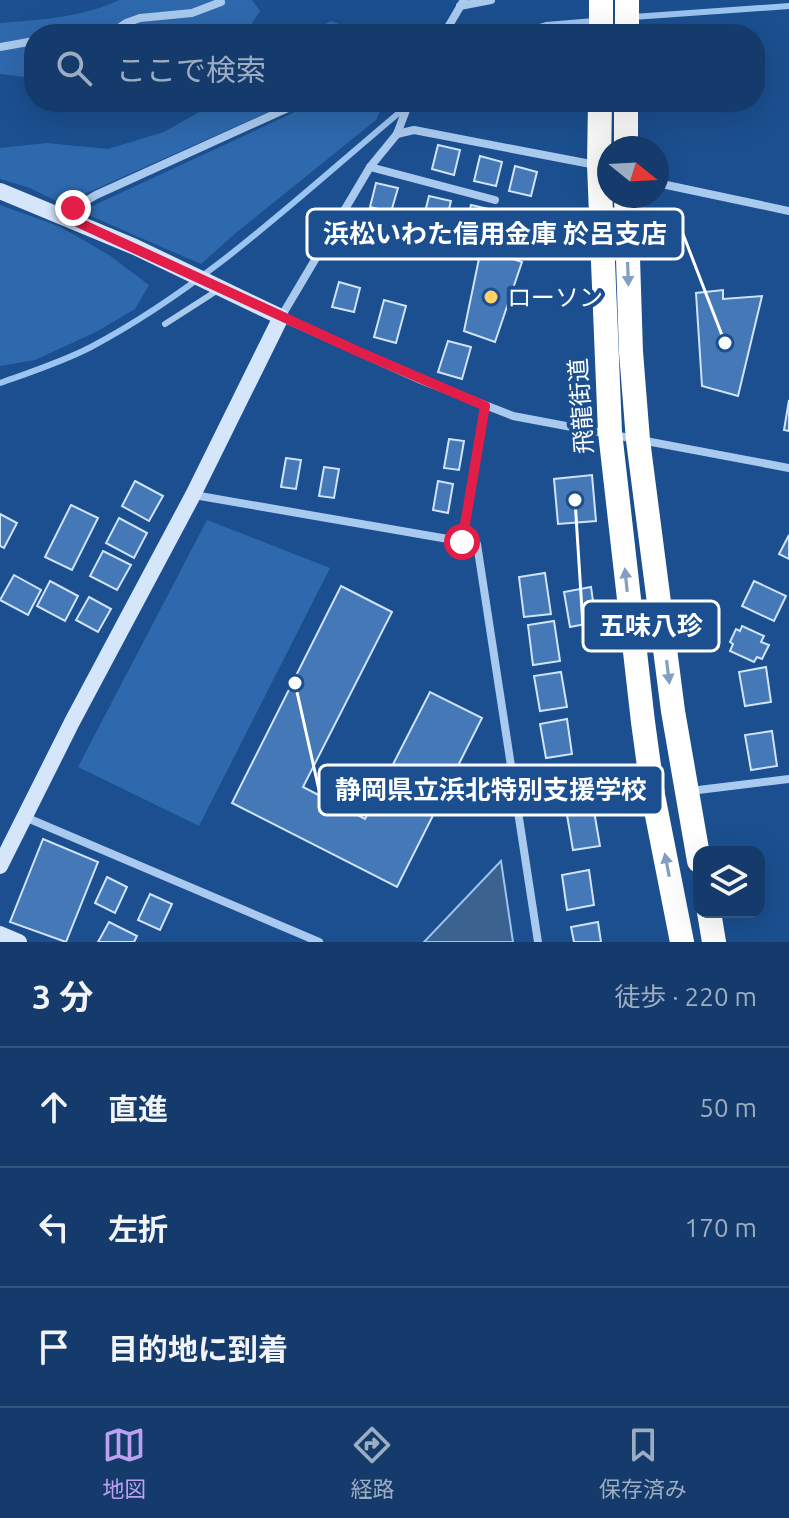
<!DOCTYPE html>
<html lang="ja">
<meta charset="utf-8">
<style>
:root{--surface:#143b6b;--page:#1d4271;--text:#f1f3f6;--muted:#9dadc1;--line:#33557e;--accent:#bca0f2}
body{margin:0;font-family:Ubuntu,"Noto Sans JP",sans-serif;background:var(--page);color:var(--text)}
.controls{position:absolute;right:24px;bottom:24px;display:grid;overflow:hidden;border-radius:16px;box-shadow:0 8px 32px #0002}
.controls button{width:72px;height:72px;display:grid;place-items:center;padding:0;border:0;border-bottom:2px solid var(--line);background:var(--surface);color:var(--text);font:40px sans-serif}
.compass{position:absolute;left:597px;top:136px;width:72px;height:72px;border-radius:50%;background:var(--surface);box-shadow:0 8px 32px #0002;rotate:108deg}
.stop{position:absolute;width:24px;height:24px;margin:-18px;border:6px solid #e11d48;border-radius:50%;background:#fff}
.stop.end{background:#e11d48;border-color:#fff;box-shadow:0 2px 8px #0008}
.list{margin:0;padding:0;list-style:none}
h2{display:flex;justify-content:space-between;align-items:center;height:104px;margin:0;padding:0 32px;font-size:34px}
h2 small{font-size:26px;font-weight:400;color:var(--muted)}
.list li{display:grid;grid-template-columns:52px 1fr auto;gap:24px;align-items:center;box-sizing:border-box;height:120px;padding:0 32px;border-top:2px solid var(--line)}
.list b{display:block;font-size:30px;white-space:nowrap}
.list em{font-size:26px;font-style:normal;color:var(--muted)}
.icon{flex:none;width:44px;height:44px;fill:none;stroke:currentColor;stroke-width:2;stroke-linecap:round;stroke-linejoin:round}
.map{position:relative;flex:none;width:789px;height:942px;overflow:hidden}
.search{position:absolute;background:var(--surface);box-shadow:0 8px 32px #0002;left:24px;right:24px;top:24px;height:88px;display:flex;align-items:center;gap:20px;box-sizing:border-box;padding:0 28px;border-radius:32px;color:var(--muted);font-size:30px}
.sheet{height:464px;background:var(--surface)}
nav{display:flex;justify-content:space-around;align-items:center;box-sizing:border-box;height:112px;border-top:2px solid var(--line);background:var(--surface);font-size:22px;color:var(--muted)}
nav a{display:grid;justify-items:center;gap:4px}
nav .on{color:var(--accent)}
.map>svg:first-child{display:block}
.green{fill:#2e69ad}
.water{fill:#3c6290;stroke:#9cc4f0;stroke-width:2}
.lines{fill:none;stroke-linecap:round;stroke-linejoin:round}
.stream{stroke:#9cc4f0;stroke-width:6}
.building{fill:#4478b7;stroke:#cfe3fa;stroke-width:2}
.lane{stroke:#a9c9ee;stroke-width:6}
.street{stroke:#a9c9ee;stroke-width:8}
.secondary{stroke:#d6e6fa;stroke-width:16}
.highway{stroke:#fff;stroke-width:24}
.oneway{fill:#829ec1}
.route{stroke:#e11d48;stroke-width:10}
.poi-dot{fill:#ffd166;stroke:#1b4f8f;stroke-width:3}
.labels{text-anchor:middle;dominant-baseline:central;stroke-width:8;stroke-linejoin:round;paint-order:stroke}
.poi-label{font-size:24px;fill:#fff;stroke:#1b4f8f;text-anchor:start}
.street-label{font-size:24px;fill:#fff;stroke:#1b4f8f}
.leader{fill:none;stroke:#fff;stroke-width:3}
.callout-dot{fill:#fff;stroke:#1b4f8f;stroke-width:3}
.callout{fill:#1b4f8f;stroke:#fff;stroke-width:3}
.callout-label{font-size:26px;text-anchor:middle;font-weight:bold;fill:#fff}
</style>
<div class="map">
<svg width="789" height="942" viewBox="0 0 789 942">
<rect width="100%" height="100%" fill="#1b4f8f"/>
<g class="green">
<path d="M 119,0 L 252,0 L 260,11 L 245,34 L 34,34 L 34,78 L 0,74 L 0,23 C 39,20 84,17 119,0 Z"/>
<path d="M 331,21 L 366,34 L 306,34 Z"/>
<path d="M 217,102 L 291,102 L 62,204 L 30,188 L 0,179 L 0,148 L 47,143 L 108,149 L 164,132 Z"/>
<path d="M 333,102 L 384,102 L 376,120 L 237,232 L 201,264 L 86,214 L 86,209 L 308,106 Z"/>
<path d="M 0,205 L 61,227 L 109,255 L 149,285 L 135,309 L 96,332 L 35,360 L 0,366 Z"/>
<path d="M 207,520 L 330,568 L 199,826 L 78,767 Z"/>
</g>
<path class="water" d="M 501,861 L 513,942 L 424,942 Z"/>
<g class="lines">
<g class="stream">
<path d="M 633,17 L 789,6"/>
<path d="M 516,34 L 546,25 L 594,21"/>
<path d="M 0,383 C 31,372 62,362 91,347 C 207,286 305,191 406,107"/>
</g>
</g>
<g class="building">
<path d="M 438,145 L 460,150 L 454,175 L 432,169 Z"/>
<path d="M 480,156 L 502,162 L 496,186 L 474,181 Z"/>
<path d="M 515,166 L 537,172 L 531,196 L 509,191 Z"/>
<path d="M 376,183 L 398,188 L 391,212 L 370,207 Z"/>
<path d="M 429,196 L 451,201 L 445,225 L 423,220 Z"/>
<path d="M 471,205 L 493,210 L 487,234 L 465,229 Z"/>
<path d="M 481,249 L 522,262 L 495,342 L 464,331 Z"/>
<path d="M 339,282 L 360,288 L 354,312 L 332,307 Z"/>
<path d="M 723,290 L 723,299 L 762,296 L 738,396 L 702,386 L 696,293 Z"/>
<path d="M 384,300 L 406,306 L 396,343 L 374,337 Z"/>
<path d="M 448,341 L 471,347 L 462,379 L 438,372 Z"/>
<path d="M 789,400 L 789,431 L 784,430 Z"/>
<path d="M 449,439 L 464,441 L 459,470 L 444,468 Z"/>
<path d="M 286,458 L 301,460 L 296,489 L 281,487 Z"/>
<path d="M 324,467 L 339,469 L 334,498 L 319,496 Z"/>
<path d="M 592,475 L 596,521 L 558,524 L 554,479 Z"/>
<path d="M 135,481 L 163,496 L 149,521 L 122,506 Z"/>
<path d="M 438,481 L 453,484 L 448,513 L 433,510 Z"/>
<path d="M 71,505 L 98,518 L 72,570 L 45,557 Z"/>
<path d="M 0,514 L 17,523 L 4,548 L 0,546 Z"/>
<path d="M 119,518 L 147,533 L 134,558 L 106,543 Z"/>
<path d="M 789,535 L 789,559 L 779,554 Z"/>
<path d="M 103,551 L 131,565 L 117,590 L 90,576 Z"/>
<path d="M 545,573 L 551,614 L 524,617 L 519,577 Z"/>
<path d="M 14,575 L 41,590 L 28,615 L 0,600 Z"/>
<path d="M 50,581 L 78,596 L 65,621 L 37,606 Z"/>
<path d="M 754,581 L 786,596 L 774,621 L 742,606 Z"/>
<path d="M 341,586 L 392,612 L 303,787 L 365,819 L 430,692 L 482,718 L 397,887 L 232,803 Z"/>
<path d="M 591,587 L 596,622 L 570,627 L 564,592 Z"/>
<path d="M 89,597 L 111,609 L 98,632 L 76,620 Z"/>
<path d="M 554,621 L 560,661 L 533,665 L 528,625 Z"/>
<path d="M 742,626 L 764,636 L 761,642 L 769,645 L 762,659 L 757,657 L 754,662 L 730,651 L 733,644 L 730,642 L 736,629 L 740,631 Z"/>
<path d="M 766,667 L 771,702 L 745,706 L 739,672 Z"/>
<path d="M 561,672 L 567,707 L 540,711 L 534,676 Z"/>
<path d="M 567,719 L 572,754 L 546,758 L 540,724 Z"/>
<path d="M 772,731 L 777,766 L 751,770 L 745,735 Z"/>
<path d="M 594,811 L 600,846 L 573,850 L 567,815 Z"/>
<path d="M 43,839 L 98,862 L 66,942 L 10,922 Z"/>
<path d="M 589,870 L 594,905 L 567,910 L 562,875 Z"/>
<path d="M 107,877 L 127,887 L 115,913 L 95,903 Z"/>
<path d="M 150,894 L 172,904 L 160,930 L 138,920 Z"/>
<path d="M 109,922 L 137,936 L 134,942 L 98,942 Z"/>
<path d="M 598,922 L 601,942 L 574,942 L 571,927 Z"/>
</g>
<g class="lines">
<path class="lane" d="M 165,324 L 218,290"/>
<g class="street">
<path d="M 460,6 L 491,0"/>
<path d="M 110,34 L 126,23 L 140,18 L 192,13 L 221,2"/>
<path d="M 444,34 L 464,0"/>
<path d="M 0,47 L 34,41"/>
<path d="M 409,102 L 397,134 L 370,167 L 281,317 L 421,380 L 513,416 L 789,468"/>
<path d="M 397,134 L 414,130 L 596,165"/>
<path d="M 370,167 L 495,200"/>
<path d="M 657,183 L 789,211"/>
<path d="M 62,215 L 96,195 L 301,102"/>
<path d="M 194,495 L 477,544 L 538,942"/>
<path d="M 462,542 L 485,406"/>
<path d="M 690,791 L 789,779"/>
<path d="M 519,809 L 650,795"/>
<path d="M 25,817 L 319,942"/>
</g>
<g class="secondary">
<path d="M 0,191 L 135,247 L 281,317 L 193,495 L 72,722 L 0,866"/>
<path d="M 0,934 L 19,942"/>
</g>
<g class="highway">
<path d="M 627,0 L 627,34"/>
<path d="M 601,34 L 601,0"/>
<path d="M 600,102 L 599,165 L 610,432 L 643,722 L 653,795 L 682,942"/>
<path d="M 626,148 L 626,102"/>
<path d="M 626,196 L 631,352 L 638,440 L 673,711 L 699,861"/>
<path d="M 709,912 L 714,942"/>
</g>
</g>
<defs><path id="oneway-solid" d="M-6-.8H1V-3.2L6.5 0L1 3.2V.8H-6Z" transform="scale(2)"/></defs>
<g class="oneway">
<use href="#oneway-solid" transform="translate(628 274) rotate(88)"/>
<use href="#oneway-solid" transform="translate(626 580) rotate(-96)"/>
<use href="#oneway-solid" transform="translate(668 672) rotate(83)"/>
<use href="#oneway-solid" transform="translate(667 865) rotate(-101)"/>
</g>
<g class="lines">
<path class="route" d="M 73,208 L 62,215 L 357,351 L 485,406 L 462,542"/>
</g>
<circle class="poi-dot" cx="491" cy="297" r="8"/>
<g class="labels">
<g class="poi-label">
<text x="507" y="297">ローソン</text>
</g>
<g class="street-label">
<text transform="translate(581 406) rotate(-94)">飛龍街道</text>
</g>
</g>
<path class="leader" d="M725 343L683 234M575 500L583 626M295 683L319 790"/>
<g class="callout-dot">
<circle cx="725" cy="343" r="8"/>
<circle cx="575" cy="500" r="8"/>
<circle cx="295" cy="683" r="8"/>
</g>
<g class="callout">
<rect x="307" y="209" width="376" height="50" rx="8"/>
<rect x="583" y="601" width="136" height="50" rx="8"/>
<rect x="319" y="765" width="344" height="50" rx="8"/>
</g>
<g class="callout-label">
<text x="495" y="243">浜松いわた信用金庫 於呂支店</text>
<text x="651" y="635">五味八珍</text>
<text x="491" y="799">静岡県立浜北特別支援学校</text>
</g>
</svg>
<div class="controls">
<button><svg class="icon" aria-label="layers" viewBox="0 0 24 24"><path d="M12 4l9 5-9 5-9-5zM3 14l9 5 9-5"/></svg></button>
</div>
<svg class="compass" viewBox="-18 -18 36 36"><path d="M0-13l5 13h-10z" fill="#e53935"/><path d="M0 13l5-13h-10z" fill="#9dadc1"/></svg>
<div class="stop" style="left:462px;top:542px"></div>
<div class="stop end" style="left:73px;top:208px"></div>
<div class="search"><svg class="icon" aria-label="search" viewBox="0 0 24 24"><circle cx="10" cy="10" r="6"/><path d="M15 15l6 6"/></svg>ここで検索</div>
</div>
<section class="sheet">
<h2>3 分<small>徒歩 · 220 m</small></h2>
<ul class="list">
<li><svg class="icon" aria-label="ahead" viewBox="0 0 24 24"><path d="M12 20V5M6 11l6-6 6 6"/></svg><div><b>直進</b></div><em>50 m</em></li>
<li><svg class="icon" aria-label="left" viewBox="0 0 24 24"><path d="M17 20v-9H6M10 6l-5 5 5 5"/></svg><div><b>左折</b></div><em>170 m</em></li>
<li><svg class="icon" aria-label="arrive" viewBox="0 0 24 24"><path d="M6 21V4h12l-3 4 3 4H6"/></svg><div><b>目的地に到着</b></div></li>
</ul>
</section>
<nav>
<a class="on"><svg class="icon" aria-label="map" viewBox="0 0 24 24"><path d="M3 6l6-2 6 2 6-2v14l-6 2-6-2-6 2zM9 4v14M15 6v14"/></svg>地図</a>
<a><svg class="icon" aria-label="directions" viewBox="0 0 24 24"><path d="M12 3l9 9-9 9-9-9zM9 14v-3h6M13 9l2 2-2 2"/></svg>経路</a>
<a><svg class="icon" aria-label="saved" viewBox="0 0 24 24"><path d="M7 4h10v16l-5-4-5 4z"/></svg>保存済み</a>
</nav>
